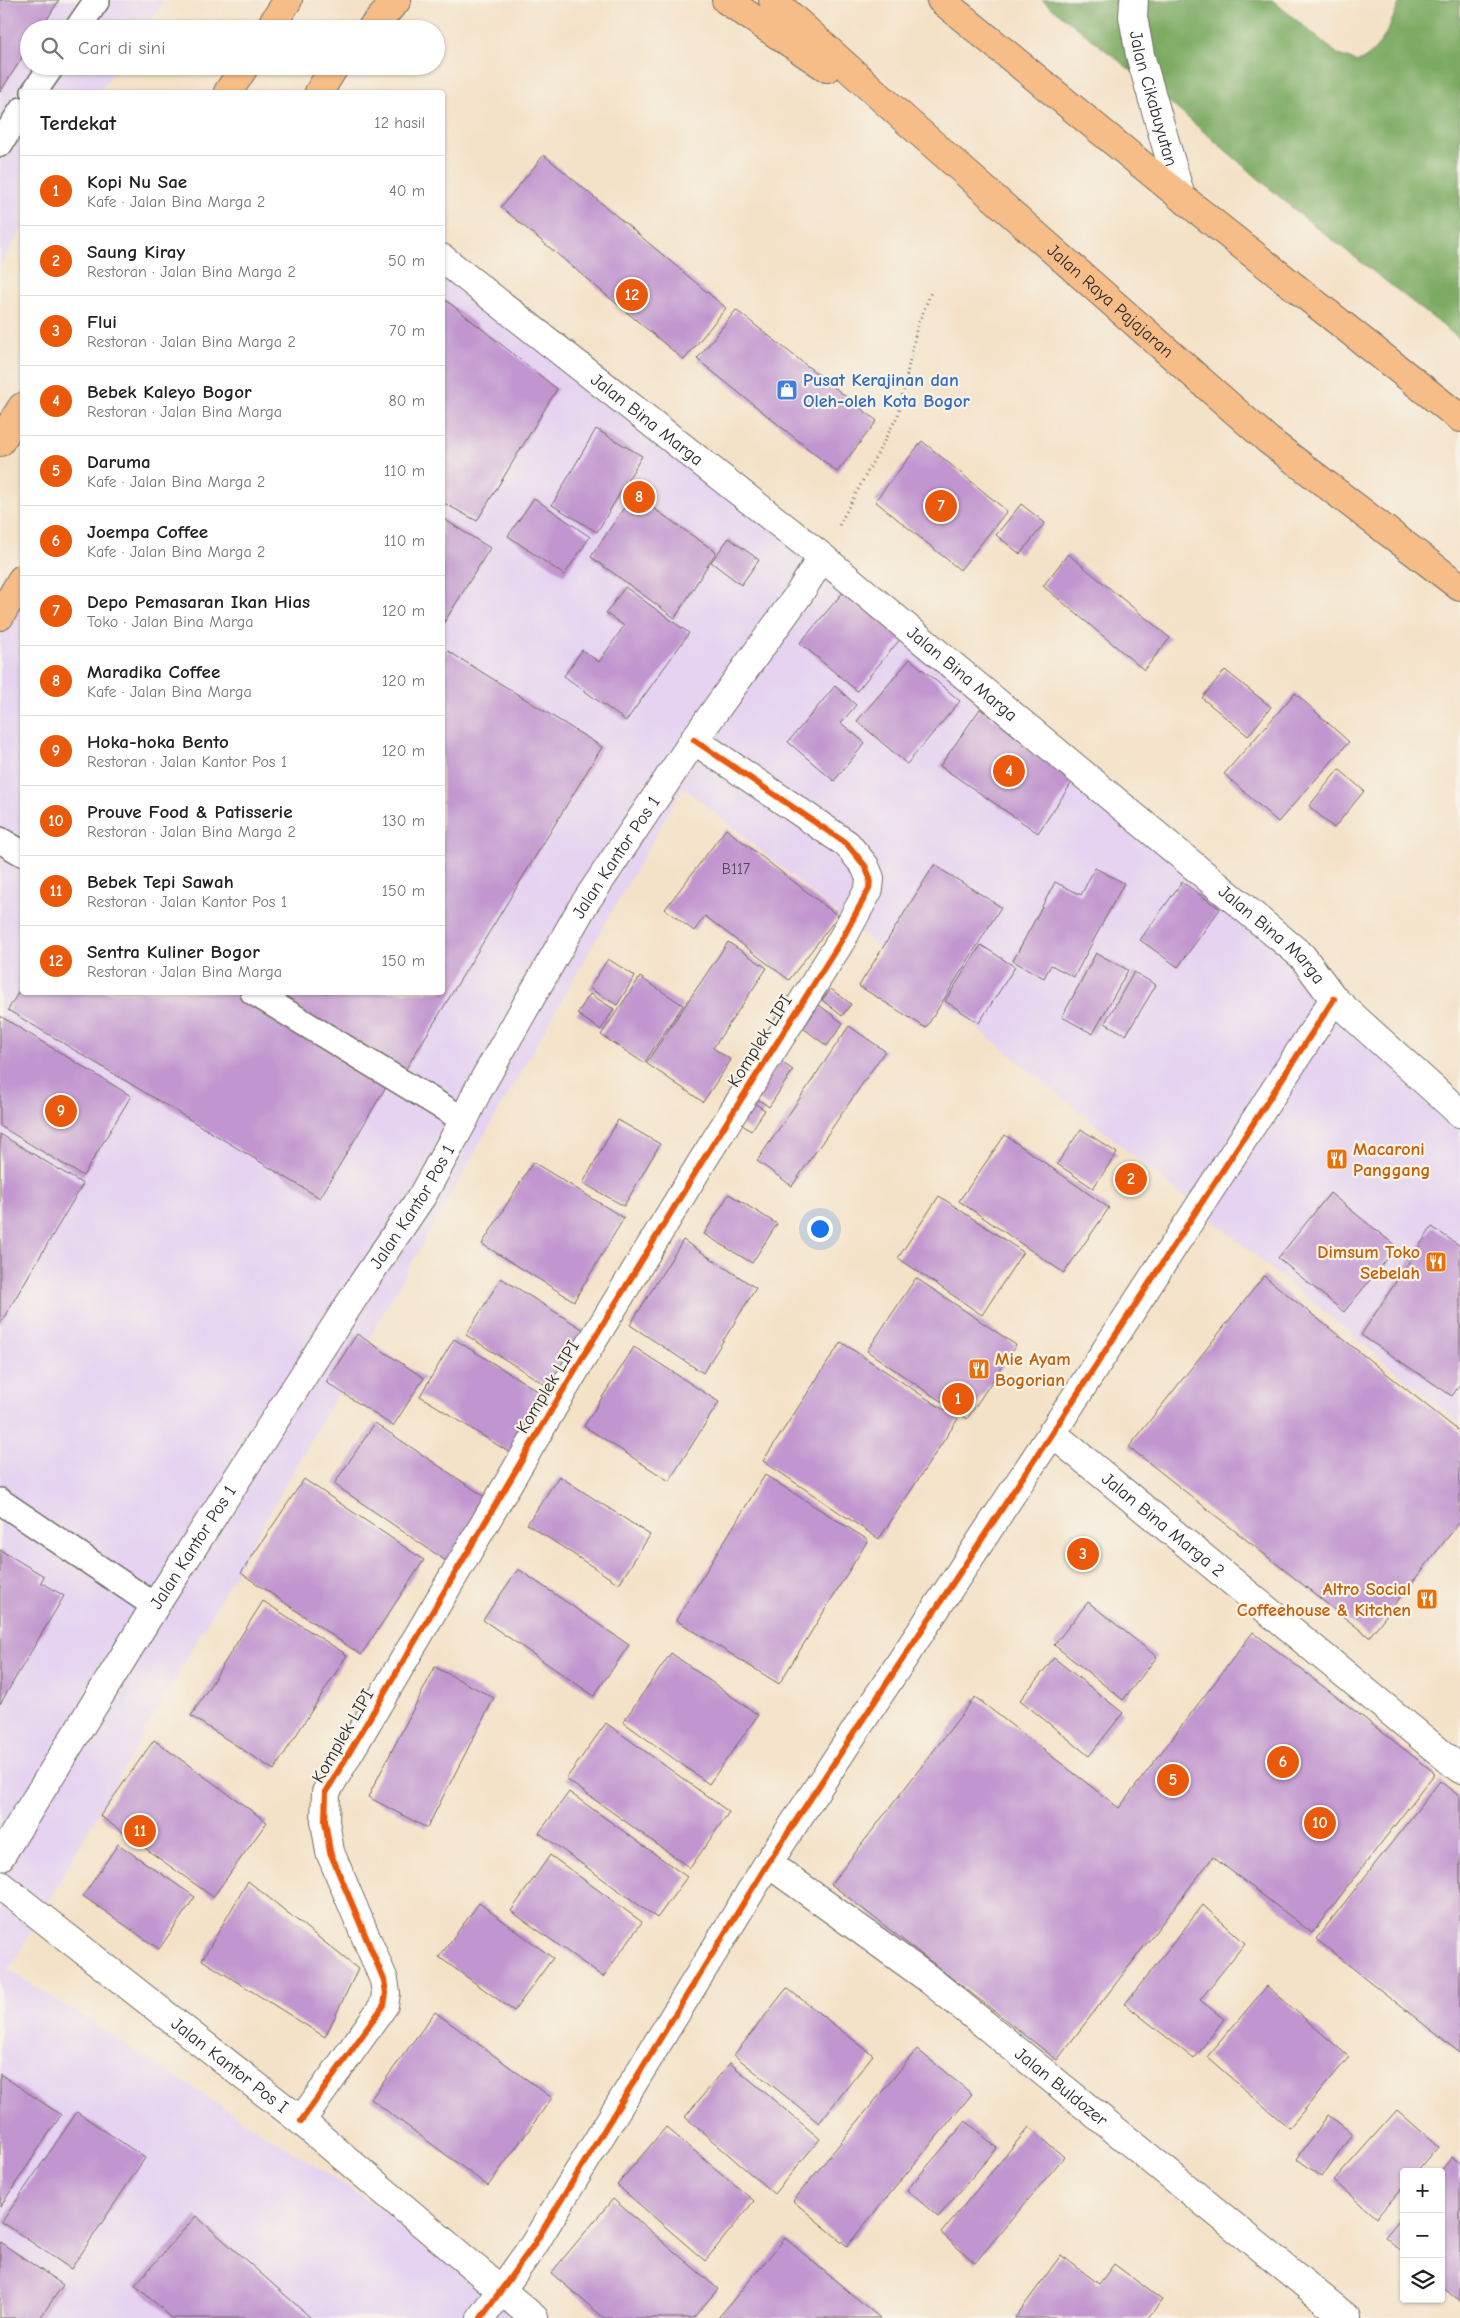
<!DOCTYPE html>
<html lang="id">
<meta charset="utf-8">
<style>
:root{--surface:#fff;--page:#f6f6f6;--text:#222;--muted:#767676;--line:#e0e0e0;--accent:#ea580c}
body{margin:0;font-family:"Comic Neue",sans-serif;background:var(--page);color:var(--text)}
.controls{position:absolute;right:15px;bottom:15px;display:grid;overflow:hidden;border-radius:5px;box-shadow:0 1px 4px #0004}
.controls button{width:45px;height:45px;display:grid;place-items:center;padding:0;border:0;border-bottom:1px solid var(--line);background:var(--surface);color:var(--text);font:25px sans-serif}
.you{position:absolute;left:819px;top:1228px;width:18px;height:18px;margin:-12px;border:4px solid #fff;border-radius:50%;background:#1a73e8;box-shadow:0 0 0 8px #1a73e833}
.badge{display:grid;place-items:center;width:32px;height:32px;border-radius:50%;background:var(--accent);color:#fff;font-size:16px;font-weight:700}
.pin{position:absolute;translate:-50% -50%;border:2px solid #fff;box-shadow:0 1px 5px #0006}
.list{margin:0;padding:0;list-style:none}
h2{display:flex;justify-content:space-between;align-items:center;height:65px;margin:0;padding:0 20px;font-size:21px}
h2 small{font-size:16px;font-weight:400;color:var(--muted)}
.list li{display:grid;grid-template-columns:32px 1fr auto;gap:15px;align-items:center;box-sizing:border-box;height:70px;padding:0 20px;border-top:1px solid var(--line)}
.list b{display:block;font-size:19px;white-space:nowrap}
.list p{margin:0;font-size:16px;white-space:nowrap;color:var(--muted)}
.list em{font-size:16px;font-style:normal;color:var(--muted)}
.icon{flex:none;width:28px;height:28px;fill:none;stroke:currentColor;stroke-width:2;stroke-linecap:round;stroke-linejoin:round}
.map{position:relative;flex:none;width:1460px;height:2318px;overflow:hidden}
.search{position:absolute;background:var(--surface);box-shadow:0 1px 4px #0004;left:20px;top:20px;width:425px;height:55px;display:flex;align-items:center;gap:12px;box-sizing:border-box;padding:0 18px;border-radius:28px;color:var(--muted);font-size:19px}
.panel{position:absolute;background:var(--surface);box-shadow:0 1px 4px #0004;left:20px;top:90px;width:425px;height:905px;border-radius:5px}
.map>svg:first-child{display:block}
.built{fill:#e5d3f1}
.forest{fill:#7caa62;stroke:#546a46}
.building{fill:#c195cf}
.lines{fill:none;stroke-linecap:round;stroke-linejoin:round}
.service-casing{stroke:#716b62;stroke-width:28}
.minor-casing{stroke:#716b62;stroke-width:30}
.tertiary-casing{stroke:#716b62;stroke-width:30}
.trunk-casing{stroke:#716b62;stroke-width:30}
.path{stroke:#716b62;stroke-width:3;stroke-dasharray:1 4;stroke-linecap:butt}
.service{stroke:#fff;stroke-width:25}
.minor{stroke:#fff;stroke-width:28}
.tertiary{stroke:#fff;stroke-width:28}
.trunk{stroke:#f7bd88;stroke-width:28}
.cycleway-casing{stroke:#f7f3e8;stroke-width:9}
.cycleway{stroke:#e8590c;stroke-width:6}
.labels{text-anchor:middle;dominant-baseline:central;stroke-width:4.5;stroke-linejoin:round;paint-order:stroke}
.number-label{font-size:15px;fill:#504654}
.street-label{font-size:18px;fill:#2b2b2b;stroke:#f7f3e8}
.shop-label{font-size:18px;font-weight:bold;fill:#366cbe;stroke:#f7f3e8;text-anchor:start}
.food-label{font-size:18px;font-weight:bold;fill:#c56008;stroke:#f7f3e8;text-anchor:start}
</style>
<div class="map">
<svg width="1460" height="2318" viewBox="0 0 1460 2318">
<rect width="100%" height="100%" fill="#f7f3e8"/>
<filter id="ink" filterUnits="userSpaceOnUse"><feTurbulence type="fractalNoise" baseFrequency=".02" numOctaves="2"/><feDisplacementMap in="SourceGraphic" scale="10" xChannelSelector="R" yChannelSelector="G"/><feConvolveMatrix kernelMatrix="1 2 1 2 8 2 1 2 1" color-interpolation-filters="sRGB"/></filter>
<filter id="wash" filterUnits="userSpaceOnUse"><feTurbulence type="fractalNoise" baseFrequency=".0096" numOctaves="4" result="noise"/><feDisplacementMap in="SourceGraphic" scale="20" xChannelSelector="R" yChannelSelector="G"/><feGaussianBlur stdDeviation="1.12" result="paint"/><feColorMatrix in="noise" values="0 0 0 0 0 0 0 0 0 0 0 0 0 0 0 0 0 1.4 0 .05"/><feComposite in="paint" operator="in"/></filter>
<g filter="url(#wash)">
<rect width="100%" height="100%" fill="#f4e2c8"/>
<g class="built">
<path d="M 0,0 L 164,0 L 144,29 L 29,29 L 29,66 L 118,66 L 100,92 L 22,92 L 22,228 L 0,267 Z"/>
<path d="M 443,261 L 1302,956 L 1460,1113 L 1460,1423 L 683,787 L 9,1970 L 471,2266 L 536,2318 L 0,2318 L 0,616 L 22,579 L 22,992 L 442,992 Z"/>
</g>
<path class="forest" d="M 1042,0 L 1272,0 L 1339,55 L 1358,62 C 1383,51 1390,23 1401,0 L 1460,0 L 1460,339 L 1302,216 L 1147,83 Z"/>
<g id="blocks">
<g class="building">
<path d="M 0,0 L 59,0 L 41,29 L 29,29 L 29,47 L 0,92 Z"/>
<path d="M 544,155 L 726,308 L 684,360 L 501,207 Z"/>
<path d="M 442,297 L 557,389 L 477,521 L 442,502 Z"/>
<path d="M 736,310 L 877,421 L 837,472 L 697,359 Z"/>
<path d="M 596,429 L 642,456 L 597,532 L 552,505 Z"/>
<path d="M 922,441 L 1007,511 L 960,570 L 875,501 Z"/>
<path d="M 633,494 L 716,552 L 675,618 L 591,557 Z"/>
<path d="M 534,498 L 590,537 L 564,575 L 508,536 Z"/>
<path d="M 1021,504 L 1045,523 L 1020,554 L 996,535 Z"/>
<path d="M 442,518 L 490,548 L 442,626 Z"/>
<path d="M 729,538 L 759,560 L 741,585 L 711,562 Z"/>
<path d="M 1068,554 L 1170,638 L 1144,670 L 1043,586 Z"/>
<path d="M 851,583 L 907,631 L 857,691 L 800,643 Z"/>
<path d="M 625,587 L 689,633 L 626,721 L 564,676 L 582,650 L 599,662 L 624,626 L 606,613 Z"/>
<path d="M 448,651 L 602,747 L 401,1077 L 266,992 L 442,992 L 442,659 Z"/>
<path d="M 910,659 L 960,701 L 907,764 L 857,721 Z"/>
<path d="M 1225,670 L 1271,707 L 1248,736 L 1202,698 Z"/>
<path d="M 835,686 L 856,705 L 841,723 L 865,743 L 834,781 L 788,742 Z"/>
<path d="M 1295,693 L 1349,742 L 1278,822 L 1224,774 Z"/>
<path d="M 980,709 L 1077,775 L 1038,833 L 940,766 Z"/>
<path d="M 1339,769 L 1364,791 L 1334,828 L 1309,806 Z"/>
<path d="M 726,829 L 838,916 L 789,980 L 705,916 L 694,931 L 665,909 Z"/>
<path d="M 934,865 L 1001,907 L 926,1028 L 859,986 Z"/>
<path d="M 1095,868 L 1124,883 L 1074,977 L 1051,965 L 1044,978 L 1013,961 L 1055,882 L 1081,895 Z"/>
<path d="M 1182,882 L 1220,909 L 1178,967 L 1140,940 Z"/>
<path d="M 728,942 L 767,968 L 713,1048 L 731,1060 L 703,1102 L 646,1063 Z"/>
<path d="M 981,945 L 1015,967 L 979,1023 L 945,1001 Z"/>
<path d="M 1096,953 L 1128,970 L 1093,1034 L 1062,1017 Z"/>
<path d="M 608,959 L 635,976 L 617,1005 L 589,988 Z"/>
<path d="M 1134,972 L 1156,985 L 1126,1035 L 1105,1023 Z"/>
<path d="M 640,977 L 683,1005 L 644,1063 L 601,1035 Z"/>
<path d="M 22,986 L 22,992 L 242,992 L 389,1082 L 320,1198 L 8,1010 Z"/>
<path d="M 831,989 L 851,1004 L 842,1016 L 822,1000 Z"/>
<path d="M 590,994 L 614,1009 L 601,1030 L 577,1014 Z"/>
<path d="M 819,1005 L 843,1023 L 827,1046 L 803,1028 Z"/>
<path d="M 0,1016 L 131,1096 L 83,1176 L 0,1126 Z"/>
<path d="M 849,1026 L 885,1051 L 792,1186 L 757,1161 Z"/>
<path d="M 780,1061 L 793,1070 L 769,1107 L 756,1098 Z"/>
<path d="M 751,1101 L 765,1110 L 751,1131 L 738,1122 Z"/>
<path d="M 618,1120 L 660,1144 L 624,1206 L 583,1183 Z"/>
<path d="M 1081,1129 L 1117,1153 L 1093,1188 L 1057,1164 Z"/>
<path d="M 0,1134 L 83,1184 L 0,1324 Z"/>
<path d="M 1005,1135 L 1109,1208 L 1064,1273 L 959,1201 Z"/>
<path d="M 533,1162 L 624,1218 L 574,1301 L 482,1244 Z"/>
<path d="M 1330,1193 L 1397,1247 L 1344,1312 L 1278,1258 Z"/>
<path d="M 729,1194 L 777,1224 L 752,1263 L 704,1234 Z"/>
<path d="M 939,1196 L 1023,1252 L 982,1315 L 898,1258 Z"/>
<path d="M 1432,1227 L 1460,1246 L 1460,1384 L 1452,1396 L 1361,1335 Z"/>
<path d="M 683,1240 L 756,1288 L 703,1373 L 630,1325 Z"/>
<path d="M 1264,1276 L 1460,1432 L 1460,1522 L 1369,1637 L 1129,1447 Z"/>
<path d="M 501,1278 L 584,1330 L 549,1387 L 466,1335 Z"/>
<path d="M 916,1278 L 1016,1345 L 967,1419 L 867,1351 Z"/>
<path d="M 357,1334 L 424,1378 L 393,1426 L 326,1382 Z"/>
<path d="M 454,1339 L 546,1396 L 510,1453 L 420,1396 Z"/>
<path d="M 841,1342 L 958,1419 L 879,1539 L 763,1461 Z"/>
<path d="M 634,1347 L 719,1402 L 669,1481 L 584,1426 Z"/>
<path d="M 375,1423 L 488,1499 L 446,1561 L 334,1484 Z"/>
<path d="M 765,1475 L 868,1540 L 779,1684 L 676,1620 Z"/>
<path d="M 559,1476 L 650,1535 L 619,1584 L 527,1524 Z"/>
<path d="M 304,1479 L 424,1560 L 361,1655 L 241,1573 Z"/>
<path d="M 0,1550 L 44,1576 L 41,1582 L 64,1596 L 0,1704 Z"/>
<path d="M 518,1569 L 629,1645 L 594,1696 L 483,1620 Z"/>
<path d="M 263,1601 L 347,1655 L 274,1770 L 191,1716 Z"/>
<path d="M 1088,1602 L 1157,1657 L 1123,1700 L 1054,1645 Z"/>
<path d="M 1253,1632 L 1435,1773 L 1312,1933 L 1213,1857 L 1057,2060 L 831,1884 L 975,1697 L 1119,1808 Z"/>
<path d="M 671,1653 L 758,1715 L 709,1784 L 623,1722 Z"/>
<path d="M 1054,1658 L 1123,1713 L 1089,1756 L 1020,1700 Z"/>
<path d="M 435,1667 L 494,1698 L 427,1828 L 368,1797 Z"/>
<path d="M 606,1723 L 729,1812 L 690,1868 L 566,1779 Z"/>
<path d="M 154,1740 L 267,1822 L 213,1897 L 100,1816 Z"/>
<path d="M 1440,1781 L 1460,1797 L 1460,2053 L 1316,1939 Z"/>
<path d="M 569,1792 L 687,1877 L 657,1918 L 539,1833 Z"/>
<path d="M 118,1844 L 195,1897 L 159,1949 L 83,1896 Z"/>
<path d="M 550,1855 L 642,1922 L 603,1977 L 511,1911 Z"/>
<path d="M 248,1881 L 358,1969 L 325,2037 L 202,1960 Z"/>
<path d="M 479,1903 L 553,1958 L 514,2011 L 439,1957 Z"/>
<path d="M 1203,1905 L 1245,1943 L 1200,2000 L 1224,2019 L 1194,2059 L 1125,2004 Z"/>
<path d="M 1267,1986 L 1349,2057 L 1289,2128 L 1207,2057 Z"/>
<path d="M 787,1988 L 873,2055 L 819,2123 L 734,2055 Z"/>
<path d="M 435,2012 L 552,2098 L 488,2186 L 371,2099 Z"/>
<path d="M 917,2049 L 972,2094 L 847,2246 L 793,2201 Z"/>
<path d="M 730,2063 L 820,2139 L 774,2194 L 685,2117 Z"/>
<path d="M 0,2074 L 61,2115 L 0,2207 Z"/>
<path d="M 1397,2110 L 1438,2146 L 1416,2172 L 1404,2172 L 1404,2186 L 1376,2218 L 1334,2181 Z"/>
<path d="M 77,2112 L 145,2158 L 71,2269 L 2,2222 Z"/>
<path d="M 1328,2115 L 1352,2133 L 1322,2177 L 1297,2159 Z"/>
<path d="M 966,2121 L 997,2148 L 938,2217 L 907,2190 Z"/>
<path d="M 666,2127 L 754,2201 L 705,2261 L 617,2185 Z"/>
<path d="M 1029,2127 L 1064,2157 L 975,2263 L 941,2233 Z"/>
<path d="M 1452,2157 L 1460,2163 L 1460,2301 L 1441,2285 L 1440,2172 Z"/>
<path d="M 613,2199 L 718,2289 L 693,2318 L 604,2318 L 551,2273 Z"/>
<path d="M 1404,2214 L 1404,2253 L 1385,2237 Z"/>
<path d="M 196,2216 L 311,2318 L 172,2318 L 135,2285 Z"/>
<path d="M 785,2238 L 880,2318 L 718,2318 Z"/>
<path d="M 0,2242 L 63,2285 L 40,2318 L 0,2318 Z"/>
<path d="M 1061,2255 L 1099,2284 L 1114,2264 L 1162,2300 L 1148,2318 L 1015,2318 Z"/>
</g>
</g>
</g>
<g filter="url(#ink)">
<use href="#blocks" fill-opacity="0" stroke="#716b62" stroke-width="1"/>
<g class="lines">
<g class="service-casing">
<g id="service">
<path d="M 77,29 L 97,0"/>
<path d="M 34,92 L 52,66"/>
<path d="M 0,144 L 22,110"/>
<path d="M 0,840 L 22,853"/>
<path d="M 253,992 L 464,1120"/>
<path d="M 0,1501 L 155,1606"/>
</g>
</g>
<g class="minor-casing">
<g id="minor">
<path id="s1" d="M 1052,1433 L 1460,1769"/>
<path id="s2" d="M 0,1857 L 155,1606 L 363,1283 L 422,1196 L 464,1120 L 477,1092 L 583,906 L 694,740 L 799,594 L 822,557"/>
<path id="s3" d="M 768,1863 L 926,1977 L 1347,2318"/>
<path id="s4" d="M 0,1885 L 301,2121 L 534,2318"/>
<path d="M 301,2121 L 384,2005 L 386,1993 L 384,1980 L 330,1852 L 325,1821 L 326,1792 L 578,1365 L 703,1160 L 841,941 L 869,889 L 870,878 L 865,866 L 847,844 L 694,740"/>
<path d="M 481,2318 L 533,2246 L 768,1863 L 1052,1433 L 1334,999"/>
</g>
</g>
<g class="tertiary-casing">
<g id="tertiary">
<path id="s5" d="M 1134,0 L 1133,17 L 1140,55 L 1181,197"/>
<path id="s6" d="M 442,258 L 822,557 L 1302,956 L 1334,999 L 1460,1113"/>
</g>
</g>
<g class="trunk-casing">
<g id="trunk">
<path d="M 726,0 L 827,68"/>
<path id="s7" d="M 773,0 L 909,123 L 1268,440 L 1460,587"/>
<path d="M 941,0 L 1181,197 L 1460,418"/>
<path d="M 269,29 L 288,0"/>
<path d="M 371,29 L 397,0"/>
<path d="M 228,92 L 245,66"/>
<path d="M 319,92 L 335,66"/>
<path d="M 0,442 L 22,407"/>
<path d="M 0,616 L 22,579"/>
</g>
</g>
<path class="path" d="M 839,525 L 898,415 L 917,327 L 932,290"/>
<use href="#service" class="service"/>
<use href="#minor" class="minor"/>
<use href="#tertiary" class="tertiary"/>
<use href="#trunk" class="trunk"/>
<g class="cycleway-casing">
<g id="cycleway">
<path d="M 301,2121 L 384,2005 L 386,1993 L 384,1980 L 330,1852 L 325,1821 L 326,1792 L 578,1365 L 703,1160 L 841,941 L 869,889 L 870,878 L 865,866 L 847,844 L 694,740"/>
<path d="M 481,2318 L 533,2246 L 768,1863 L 1052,1433 L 1334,999"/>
</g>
</g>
<use href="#cycleway" class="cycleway"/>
</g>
</g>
<defs>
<g id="shop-square" transform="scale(1.125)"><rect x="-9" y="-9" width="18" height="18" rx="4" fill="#3f7fe0" stroke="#f7f3e8"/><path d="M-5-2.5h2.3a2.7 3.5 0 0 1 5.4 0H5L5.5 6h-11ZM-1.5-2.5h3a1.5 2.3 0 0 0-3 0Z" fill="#fff"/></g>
<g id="restaurant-square" transform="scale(1.125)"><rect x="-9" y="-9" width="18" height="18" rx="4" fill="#e8710a" stroke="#f7f3e8"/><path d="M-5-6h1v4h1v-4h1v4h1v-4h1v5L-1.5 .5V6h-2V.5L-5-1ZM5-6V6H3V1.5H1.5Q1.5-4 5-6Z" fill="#fff"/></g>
</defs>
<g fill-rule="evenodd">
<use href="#shop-square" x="787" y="390"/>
<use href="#restaurant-square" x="1337" y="1159"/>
<use href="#restaurant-square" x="1436" y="1262"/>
<use href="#restaurant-square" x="979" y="1369"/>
<use href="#restaurant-square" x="1427" y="1599"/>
</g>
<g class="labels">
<g class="number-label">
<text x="736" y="869">B117</text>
</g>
<g class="street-label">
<text stroke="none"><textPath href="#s5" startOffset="101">Jalan Cikabuyutan</textPath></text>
<text stroke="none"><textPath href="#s7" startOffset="452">Jalan Raya Pajajaran</textPath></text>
<text stroke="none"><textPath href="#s6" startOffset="261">Jalan Bina Marga</textPath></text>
<text stroke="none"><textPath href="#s6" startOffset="666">Jalan Bina Marga</textPath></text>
<text stroke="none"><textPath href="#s2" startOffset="1175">Jalan Kantor Pos 1</textPath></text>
<text stroke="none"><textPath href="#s6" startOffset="1071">Jalan Bina Marga</textPath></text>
<text transform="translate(760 1041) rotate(-58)">Komplek LIPI</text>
<text stroke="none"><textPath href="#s2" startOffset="770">Jalan Kantor Pos 1</textPath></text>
<text transform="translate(548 1387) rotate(-59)">Komplek LIPI</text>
<text stroke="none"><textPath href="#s1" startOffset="144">Jalan Bina Marga 2</textPath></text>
<text stroke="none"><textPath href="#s2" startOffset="365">Jalan Kantor Pos 1</textPath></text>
<text transform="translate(343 1736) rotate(-60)">Komplek LIPI</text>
<text stroke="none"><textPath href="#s4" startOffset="292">Jalan Kantor Pos I</textPath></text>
<text stroke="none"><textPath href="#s3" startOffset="369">Jalan Buldozer</textPath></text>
</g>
<g class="shop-label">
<text x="803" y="380">Pusat Kerajinan dan<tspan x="803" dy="21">Oleh-oleh Kota Bogor</tspan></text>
</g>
<g class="food-label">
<text x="1353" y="1149">Macaroni<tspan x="1353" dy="21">Panggang</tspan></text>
<text x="1420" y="1252" text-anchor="end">Dimsum Toko<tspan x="1420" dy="21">Sebelah</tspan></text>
<text x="995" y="1359">Mie Ayam<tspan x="995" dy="21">Bogorian</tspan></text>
<text x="1411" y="1589" text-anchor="end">Altro Social<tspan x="1411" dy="21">Coffeehouse &amp; Kitchen</tspan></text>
</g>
</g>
</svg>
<div class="controls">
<button>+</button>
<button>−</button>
<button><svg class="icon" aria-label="layers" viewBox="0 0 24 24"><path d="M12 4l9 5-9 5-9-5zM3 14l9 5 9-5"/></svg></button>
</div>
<div class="you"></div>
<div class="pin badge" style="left:958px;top:1399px">1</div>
<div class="pin badge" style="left:1131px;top:1179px">2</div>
<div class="pin badge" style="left:1083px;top:1554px">3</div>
<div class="pin badge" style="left:1009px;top:771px">4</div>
<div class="pin badge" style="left:1173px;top:1780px">5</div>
<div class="pin badge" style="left:1283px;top:1762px">6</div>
<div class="pin badge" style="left:941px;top:506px">7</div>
<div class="pin badge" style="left:639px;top:497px">8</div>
<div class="pin badge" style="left:61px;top:1111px">9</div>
<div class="pin badge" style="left:1320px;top:1823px">10</div>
<div class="pin badge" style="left:140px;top:1831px">11</div>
<div class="pin badge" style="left:632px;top:295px">12</div>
<div class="search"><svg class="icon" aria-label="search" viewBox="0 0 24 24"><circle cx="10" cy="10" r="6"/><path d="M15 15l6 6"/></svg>Cari di sini</div>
<section class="panel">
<h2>Terdekat<small>12 hasil</small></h2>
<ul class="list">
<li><span class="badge">1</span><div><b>Kopi Nu Sae</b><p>Kafe · Jalan Bina Marga 2</p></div><em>40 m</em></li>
<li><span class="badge">2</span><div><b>Saung Kiray</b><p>Restoran · Jalan Bina Marga 2</p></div><em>50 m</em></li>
<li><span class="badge">3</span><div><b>Flui</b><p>Restoran · Jalan Bina Marga 2</p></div><em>70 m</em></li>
<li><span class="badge">4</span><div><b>Bebek Kaleyo Bogor</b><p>Restoran · Jalan Bina Marga</p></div><em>80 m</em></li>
<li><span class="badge">5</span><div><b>Daruma</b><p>Kafe · Jalan Bina Marga 2</p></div><em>110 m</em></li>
<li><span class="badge">6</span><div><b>Joempa Coffee</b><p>Kafe · Jalan Bina Marga 2</p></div><em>110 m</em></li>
<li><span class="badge">7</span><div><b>Depo Pemasaran Ikan Hias</b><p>Toko · Jalan Bina Marga</p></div><em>120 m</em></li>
<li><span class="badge">8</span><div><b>Maradika Coffee</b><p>Kafe · Jalan Bina Marga</p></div><em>120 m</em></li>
<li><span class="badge">9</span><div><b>Hoka-hoka Bento</b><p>Restoran · Jalan Kantor Pos 1</p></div><em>120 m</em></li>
<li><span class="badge">10</span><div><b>Prouve Food &amp; Patisserie</b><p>Restoran · Jalan Bina Marga 2</p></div><em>130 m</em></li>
<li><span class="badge">11</span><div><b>Bebek Tepi Sawah</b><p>Restoran · Jalan Kantor Pos 1</p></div><em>150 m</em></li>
<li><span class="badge">12</span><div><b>Sentra Kuliner Bogor</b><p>Restoran · Jalan Bina Marga</p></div><em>150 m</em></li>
</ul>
</section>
</div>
